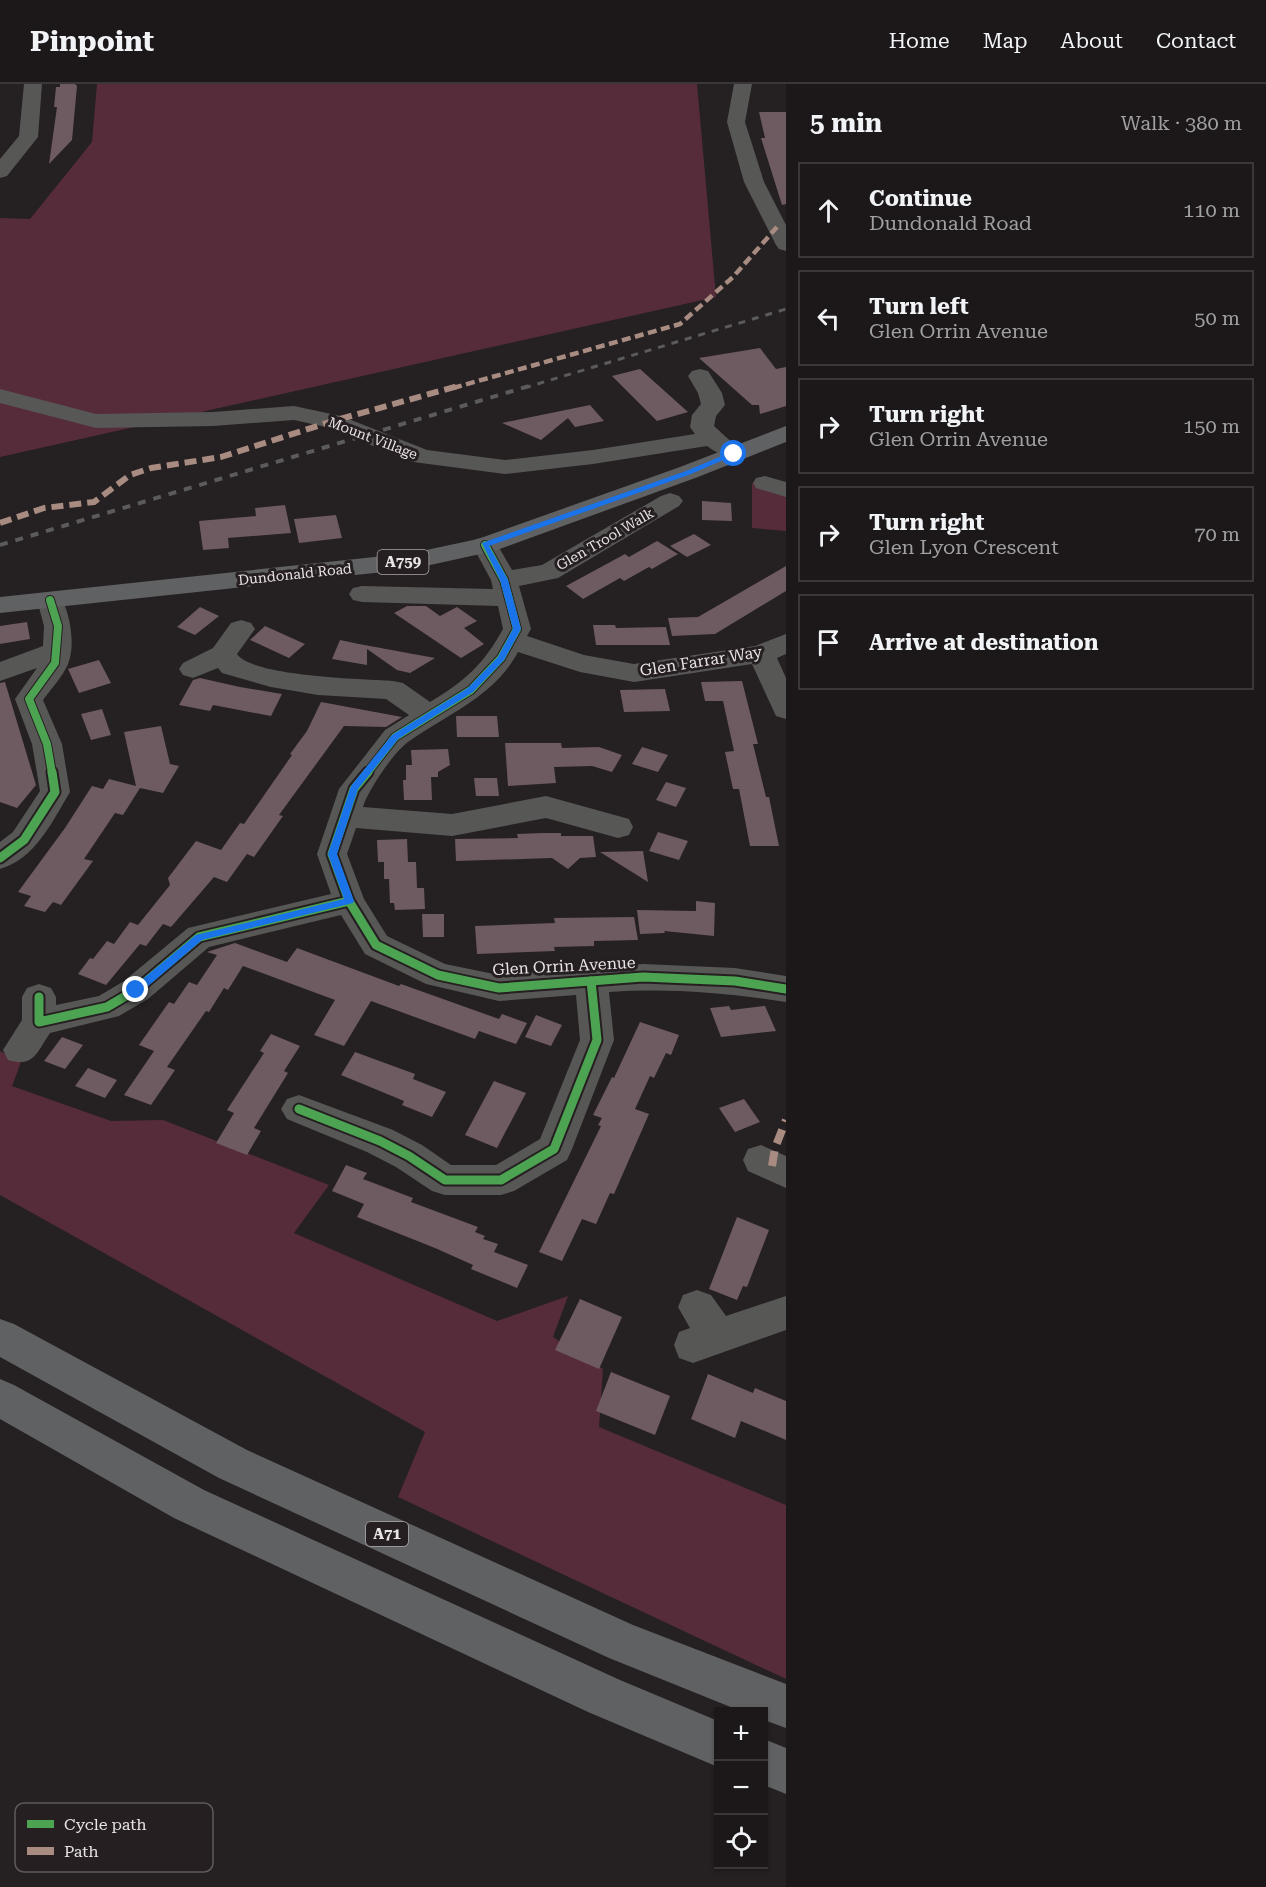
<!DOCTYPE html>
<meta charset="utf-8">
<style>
:root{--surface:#1c181a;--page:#252123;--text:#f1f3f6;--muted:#a0a0a2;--line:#3a3739}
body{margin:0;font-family:"Roboto Serif",serif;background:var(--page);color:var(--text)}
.controls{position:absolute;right:18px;bottom:18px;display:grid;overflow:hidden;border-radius:0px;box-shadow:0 2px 4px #0004}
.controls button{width:54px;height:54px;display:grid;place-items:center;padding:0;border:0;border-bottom:2px solid var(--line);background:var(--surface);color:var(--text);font:30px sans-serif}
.stop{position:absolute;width:18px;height:18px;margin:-14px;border:4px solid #1a73e8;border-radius:50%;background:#fff}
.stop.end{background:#1a73e8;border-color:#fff;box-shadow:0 2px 6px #0008}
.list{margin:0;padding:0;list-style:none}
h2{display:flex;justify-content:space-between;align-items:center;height:78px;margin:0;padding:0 24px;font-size:26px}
h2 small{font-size:20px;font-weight:400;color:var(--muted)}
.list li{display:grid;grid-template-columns:39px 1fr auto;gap:18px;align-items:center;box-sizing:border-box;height:96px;margin:0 12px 12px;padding:0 12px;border:2px solid var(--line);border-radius:0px}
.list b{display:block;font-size:22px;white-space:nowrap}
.list p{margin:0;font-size:20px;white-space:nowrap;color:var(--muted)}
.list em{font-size:20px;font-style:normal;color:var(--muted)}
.icon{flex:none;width:33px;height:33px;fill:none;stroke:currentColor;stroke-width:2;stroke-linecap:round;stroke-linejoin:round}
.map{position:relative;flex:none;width:786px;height:1803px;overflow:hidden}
header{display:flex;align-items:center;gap:36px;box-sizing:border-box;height:84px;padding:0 30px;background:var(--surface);border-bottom:2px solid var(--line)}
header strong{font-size:28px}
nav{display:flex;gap:33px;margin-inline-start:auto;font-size:21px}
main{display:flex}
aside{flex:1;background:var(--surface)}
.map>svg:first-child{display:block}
.green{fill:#562c3b}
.building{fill:#6e5a61}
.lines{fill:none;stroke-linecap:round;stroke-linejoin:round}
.minor{fill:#575756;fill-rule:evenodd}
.major{fill:#606162;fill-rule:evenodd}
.rail-far1{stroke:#5c5b5b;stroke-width:3;stroke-dasharray:7 7;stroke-linecap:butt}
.rail{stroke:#5c5b5b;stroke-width:4;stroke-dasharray:8 8;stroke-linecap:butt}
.quiet-far2{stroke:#a88b81;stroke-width:4.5;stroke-dasharray:9 4.5;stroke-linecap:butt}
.quiet-far1{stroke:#a88b81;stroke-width:6;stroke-dasharray:12 6;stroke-linecap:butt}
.quiet{stroke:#a88b81;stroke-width:8;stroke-dasharray:15 8;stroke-linecap:butt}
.cycleway-far1-casing{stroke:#261f21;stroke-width:10}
.cycleway-casing{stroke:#261f21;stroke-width:13}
.cycleway-far1{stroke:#4ca352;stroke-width:8}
.cycleway{stroke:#4ca352;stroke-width:9}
.route{fill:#1a73e8}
.labels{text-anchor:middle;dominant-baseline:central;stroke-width:6;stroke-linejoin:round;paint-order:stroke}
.far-street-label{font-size:14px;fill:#e8e3e4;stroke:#261f21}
.shield{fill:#261f21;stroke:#aea8aa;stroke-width:1.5}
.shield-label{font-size:15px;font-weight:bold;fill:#e8e3e4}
.street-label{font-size:16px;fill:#e8e3e4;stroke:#261f21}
.key{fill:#261f21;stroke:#605a5c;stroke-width:1.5}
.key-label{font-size:16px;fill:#e8e3e4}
</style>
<header>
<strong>Pinpoint</strong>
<nav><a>Home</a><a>Map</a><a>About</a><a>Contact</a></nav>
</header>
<main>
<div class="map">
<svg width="786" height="1803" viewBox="0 0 786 1803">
<rect width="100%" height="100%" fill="#252022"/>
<g class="green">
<path d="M 97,0 L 697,0 L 716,213 L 0,373 L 0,134 L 30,135 L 92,58 Z"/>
<path d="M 752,399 L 786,410 L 786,447 L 752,444 Z"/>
<path d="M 0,967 L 21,978 L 12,1002 L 111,1037 L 163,1036 L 329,1101 L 294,1149 L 497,1237 L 568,1212 L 553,1253 L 603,1285 L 599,1343 L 786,1421 L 786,1595 L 398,1413 L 425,1348 L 0,1111 Z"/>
</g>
<g class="building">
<path d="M 60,0 L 75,0 L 77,2 L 72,56 L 49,80 L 57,23 L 54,23 L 56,3 L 60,3 Z"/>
<path d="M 759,28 L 786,28 L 786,120 L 782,121 L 761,54 L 765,54 Z"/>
<path d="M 760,264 L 776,285 L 786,283 L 786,322 L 760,330 L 759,321 L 752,321 L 699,274 Z"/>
<path d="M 640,285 L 688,328 L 657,337 L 612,292 Z"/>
<path d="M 590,321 L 604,337 L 575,343 L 568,334 L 541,356 L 502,339 Z"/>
<path d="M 702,417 L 731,419 L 732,437 L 702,436 Z"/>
<path d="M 285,421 L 291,449 L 228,454 L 229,464 L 203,466 L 199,437 L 256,432 L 255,424 Z"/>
<path d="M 336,431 L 342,454 L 299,459 L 294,435 Z"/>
<path d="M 694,450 L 711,461 L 687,473 L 670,462 Z"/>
<path d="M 657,457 L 678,470 L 652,485 L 649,483 L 624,497 L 620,494 L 583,515 L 566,502 L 625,470 L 629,473 Z"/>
<path d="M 786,482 L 786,507 L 715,550 L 672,552 L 668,534 L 698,533 Z"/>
<path d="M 407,522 L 426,522 L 440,532 L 457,523 L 477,537 L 464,544 L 484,560 L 461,574 L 394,529 Z"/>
<path d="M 200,523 L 219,532 L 195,551 L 177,543 Z"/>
<path d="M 27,538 L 30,555 L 0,560 L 0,542 Z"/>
<path d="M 593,541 L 615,541 L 616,544 L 666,543 L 670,561 L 596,561 Z"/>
<path d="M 265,542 L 305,560 L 289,574 L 250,556 Z"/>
<path d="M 340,556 L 359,560 L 435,574 L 410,589 L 397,586 L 367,565 L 367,581 L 332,575 Z"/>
<path d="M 99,576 L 111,599 L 79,609 L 68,585 Z"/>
<path d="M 200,594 L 240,603 L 282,610 L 271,632 L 213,621 L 210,627 L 179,621 L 193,596 Z"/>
<path d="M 742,597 L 758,660 L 753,660 L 766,713 L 769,713 L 779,762 L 750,762 L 739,705 L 733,705 L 725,668 L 734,667 L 723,617 L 705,617 L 701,598 Z"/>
<path d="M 5,598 L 36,701 L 17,724 L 0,718 L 0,599 Z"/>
<path d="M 665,605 L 670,627 L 624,628 L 620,606 Z"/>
<path d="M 321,618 L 402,633 L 386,643 L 344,642 L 279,731 L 283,732 L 254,773 L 247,770 L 227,798 L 214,793 L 171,843 L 163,840 L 146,862 L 140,860 L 106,901 L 78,890 L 90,874 L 93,875 L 107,857 L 114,860 L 130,838 L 138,841 L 170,801 L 168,794 L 196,757 L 221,766 L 240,739 L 244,740 L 292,671 L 290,670 L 307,647 Z"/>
<path d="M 102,625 L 111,651 L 91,656 L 81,630 Z"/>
<path d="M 456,632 L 497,632 L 499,653 L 457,653 Z"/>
<path d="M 161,642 L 170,680 L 179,682 L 163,709 L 140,704 L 123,731 L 115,729 L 84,775 L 93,777 L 61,821 L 53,818 L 45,828 L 24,822 L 31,812 L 18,808 L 65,744 L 92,702 L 103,705 L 109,695 L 136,702 L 124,648 Z"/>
<path d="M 505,659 L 561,659 L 562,664 L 599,663 L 622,671 L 612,688 L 592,682 L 554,683 L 556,699 L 508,702 Z"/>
<path d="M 642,663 L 668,671 L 658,688 L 632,680 Z"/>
<path d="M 448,665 L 450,681 L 438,688 L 438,693 L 431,693 L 432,716 L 404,716 L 403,696 L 406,696 L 406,681 L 412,681 L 411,666 Z"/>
<path d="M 474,694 L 497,694 L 499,712 L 476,712 Z"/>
<path d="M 666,698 L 686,704 L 676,723 L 656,716 Z"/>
<path d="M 658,748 L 688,757 L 679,776 L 649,767 Z"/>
<path d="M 542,749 L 561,749 L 561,752 L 593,752 L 596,773 L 580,774 L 568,785 L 552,774 L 456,777 L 455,755 L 518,754 L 517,750 Z"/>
<path d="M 407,755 L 408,778 L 416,778 L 417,804 L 424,804 L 425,825 L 395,826 L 394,819 L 390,819 L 389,795 L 384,795 L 384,778 L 378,778 L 377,756 Z"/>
<path d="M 643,767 L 648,798 L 600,768 Z"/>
<path d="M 696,817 L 715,819 L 714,852 L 664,847 L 665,849 L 640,850 L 637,826 L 696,827 Z"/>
<path d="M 422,830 L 444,830 L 444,853 L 423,853 Z"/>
<path d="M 634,833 L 638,856 L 594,857 L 594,862 L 554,863 L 555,867 L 477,870 L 475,842 L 555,839 L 554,834 Z"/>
<path d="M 235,859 L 287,878 L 297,864 L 399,902 L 401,900 L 499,935 L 502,930 L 527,939 L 516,960 L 479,947 L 475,955 L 371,917 L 344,962 L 314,951 L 335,916 L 243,882 L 228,906 L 224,904 L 209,928 L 206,927 L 167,983 L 175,986 L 151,1021 L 124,1011 L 154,967 L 139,961 L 169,918 L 174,920 L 189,898 L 197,901 L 217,871 L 207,868 Z"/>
<path d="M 729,922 L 731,926 L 765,922 L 776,947 L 721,953 L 710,924 Z"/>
<path d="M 536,931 L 562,941 L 551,962 L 525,953 Z"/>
<path d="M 640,938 L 679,951 L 671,971 L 666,969 L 654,994 L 650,992 L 635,1025 L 649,1030 L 614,1110 L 610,1109 L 596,1140 L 582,1135 L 562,1177 L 539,1168 L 601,1042 L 598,1041 L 602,1034 L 593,1031 L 612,993 L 614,994 Z"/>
<path d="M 271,950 L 300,962 L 284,987 L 288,989 L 254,1044 L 261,1047 L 247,1071 L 216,1059 L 234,1029 L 227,1026 L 264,969 L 260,967 Z"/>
<path d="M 62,953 L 83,961 L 65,985 L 44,977 Z"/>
<path d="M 355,968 L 415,990 L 413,995 L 446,1008 L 432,1033 L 402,1021 L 404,1017 L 341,991 Z"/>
<path d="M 88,984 L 117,996 L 105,1014 L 75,1002 Z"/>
<path d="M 494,997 L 526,1009 L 497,1064 L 465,1051 Z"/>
<path d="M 744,1015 L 760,1038 L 735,1048 L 719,1024 Z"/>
<path d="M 346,1081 L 367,1089 L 363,1095 L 413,1114 L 411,1118 L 478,1143 L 475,1148 L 485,1152 L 483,1155 L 498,1160 L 494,1168 L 528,1181 L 517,1204 L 471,1185 L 473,1181 L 435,1164 L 357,1133 L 364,1120 L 332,1107 Z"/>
<path d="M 737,1133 L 769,1146 L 747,1203 L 743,1202 L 737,1216 L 709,1205 Z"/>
<path d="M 580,1215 L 622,1233 L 599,1285 L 555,1266 Z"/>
<path d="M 611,1288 L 670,1312 L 655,1351 L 596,1327 Z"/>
<path d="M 708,1290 L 753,1309 L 755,1304 L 786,1317 L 786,1356 L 741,1337 L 735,1354 L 691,1335 Z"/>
</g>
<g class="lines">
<g class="minor">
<path d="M 24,0 L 42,0 L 38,53 L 7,92 L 0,94 L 0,75 L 19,52 Z"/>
<path d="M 734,0 L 752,0 L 745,38 L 764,98 L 786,141 L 786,167 L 779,165 L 776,161 L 744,98 L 727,38 Z"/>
<path d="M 700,285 L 708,287 L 722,309 L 725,321 L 716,332 L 714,342 L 739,365 L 736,370 C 723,373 717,369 707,362 L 593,380 L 505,390 L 413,378 L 326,343 L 294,336 L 213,342 L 96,344 L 0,319 L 0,305 L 96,330 L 213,328 L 294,322 L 341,332 L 427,366 L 505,376 L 593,366 L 695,350 L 690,343 L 692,331 L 701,320 L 698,309 L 688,292 L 692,287 Z"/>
<path d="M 765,392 L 786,398 L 786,413 L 756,404 L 753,399 L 756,394 Z"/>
<path d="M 670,409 L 679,412 L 683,417 L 679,422 L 558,494 L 519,502 L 531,545 L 527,552 L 584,571 L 634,580 L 755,562 L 786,550 L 786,570 L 777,574 L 786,594 L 786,635 L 776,632 L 752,580 L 634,598 L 580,588 L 518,568 C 494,613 447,630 408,658 C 394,668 368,706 363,723 L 452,730 L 546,712 L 629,735 L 633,743 L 629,751 L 618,754 L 546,734 L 452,752 L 356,744 L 347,770 L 364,815 L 387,852 L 445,880 L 499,891 L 643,880 L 735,884 L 786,892 L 786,918 C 727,909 668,904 609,908 L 614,956 L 572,1065 L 567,1076 L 514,1107 L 501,1111 L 445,1111 L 432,1107 L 396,1083 L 367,1068 L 287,1035 L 281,1025 L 287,1015 L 299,1011 L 393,1046 L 422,1061 L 451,1081 L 496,1081 L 540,1055 L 580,956 L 576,911 L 499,917 L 426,900 L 365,870 L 341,831 L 209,863 L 148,915 L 119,932 L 50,949 C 37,968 34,984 8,976 L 3,966 L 22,936 L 22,913 L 27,904 L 39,900 L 51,904 L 56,913 L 56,921 L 99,912 L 124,897 L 188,844 L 331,810 L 317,770 L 339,705 L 385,646 L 409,631 L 386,615 L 318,611 L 271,603 L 222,589 L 218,584 L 193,594 L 183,591 L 179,585 L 183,579 L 213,564 L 231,539 L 241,536 L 251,539 L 255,545 L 237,570 C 253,593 363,595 393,597 L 403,599 L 430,618 C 464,598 484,580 503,545 L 498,522 L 362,518 L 353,516 L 349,510 L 353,504 L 362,502 L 493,505 L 491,496 L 472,461 L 476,455 L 485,453 L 494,455 L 512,486 L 542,481 L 661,412 Z"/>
<path d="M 50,508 L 59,510 C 70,527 76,561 68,580 C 63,592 51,605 43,616 L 62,660 L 70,708 C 52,738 35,775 0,785 L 0,758 L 13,748 L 40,707 L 32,660 L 15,615 L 37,584 L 0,597 L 0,578 L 43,562 L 44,542 L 37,516 L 41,510 Z"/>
<path d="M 761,1061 L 786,1072 L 786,1104 L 748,1087 L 743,1076 L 748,1065 Z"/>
<path d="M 697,1206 L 711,1211 L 726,1232 L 786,1212 L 786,1246 L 693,1279 L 679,1274 L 674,1261 L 679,1248 L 690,1244 L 678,1223 L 683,1211 Z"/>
</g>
<g class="major">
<path d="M 786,342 L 786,358 L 698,393 L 494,467 L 412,485 L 0,529 L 0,513 L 412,469 L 478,455 L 680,383 Z"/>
<path d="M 0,1235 L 14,1240 L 247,1366 L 633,1541 L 786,1600 L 786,1644 L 764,1636 L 764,1628 L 743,1628 L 609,1574 L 219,1394 L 0,1273 Z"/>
<path d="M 0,1295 L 14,1301 L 204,1406 L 620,1596 L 718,1637 L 718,1683 L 588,1628 L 174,1434 L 0,1335 Z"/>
<path d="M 764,1655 L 786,1664 L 786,1710 L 764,1701 Z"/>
</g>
<path class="rail-far1" d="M 524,304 L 786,225"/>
<path class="rail" d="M 0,461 L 529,302"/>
<path class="quiet-far2" d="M 453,304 L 680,240 L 733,193 L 777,143"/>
<path class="quiet-far1" d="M 0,439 L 44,424 L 94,418 L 130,391 L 151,384 L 221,373 L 333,337 L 458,302"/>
<path class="quiet" d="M 772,1082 L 775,1064 L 786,1036"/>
<g class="cycleway-far1-casing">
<g id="cycleway-far1">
<path d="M 50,516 L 58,542 L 55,579 L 29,615 L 47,660 L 52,689"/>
<path d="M 367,689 L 395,653 L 471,606 L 501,574 L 517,545 L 504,496 L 485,461"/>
</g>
</g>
<g class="cycleway-casing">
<g id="cycleway">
<path d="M 368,688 L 354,705 L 332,770 L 349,817 L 376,861 L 438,891 L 499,904 L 643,893 L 735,897 L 786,905"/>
<path d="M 0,774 L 24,756 L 55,708 L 52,688"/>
<path d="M 39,913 L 39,938 L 107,923 L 136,906 L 199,853 L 349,817"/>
<path d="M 299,1025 L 380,1057 L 409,1072 L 445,1096 L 501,1096 L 554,1065 L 597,956 L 591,897"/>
</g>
</g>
<use href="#cycleway-far1" class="cycleway-far1"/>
<use href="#cycleway" class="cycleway"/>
</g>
<path class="route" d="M 731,368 L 737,370 L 691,390 L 489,462 L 508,496 L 521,545 L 504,576 L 473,608 L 398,655 L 358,705 L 337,770 L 354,817 L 353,819 L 202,856 L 140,909 L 133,909 L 133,903 L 196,851 L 344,815 L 328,770 L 351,702 L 392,651 L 468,604 L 498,573 L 513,545 L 500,496 L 482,459 L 686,387 Z"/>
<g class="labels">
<g class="far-street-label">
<text transform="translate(373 354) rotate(21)">Mount Village</text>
<text transform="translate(605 455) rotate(-30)">Glen Trool Walk</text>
<text transform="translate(295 490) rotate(-6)">Dundonald Road</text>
</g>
<g class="shield">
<rect x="377.5" y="466" width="51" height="24" rx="4.5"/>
<rect x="366" y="1438" width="42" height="24" rx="4.5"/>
</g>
<g class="shield-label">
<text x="403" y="478">A759</text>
<text x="387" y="1450">A71</text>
</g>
<g class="street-label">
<text transform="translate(701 577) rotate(-9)">Glen Farrar Way</text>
<text transform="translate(564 882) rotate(-3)">Glen Orrin Avenue</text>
</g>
</g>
<rect x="15" y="1719" width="198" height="69" rx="9" class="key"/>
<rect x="27" y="1736" width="27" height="8" fill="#4ca352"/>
<rect x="27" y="1763" width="27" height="8" fill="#a88b81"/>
<g class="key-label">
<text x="64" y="1746">Cycle path</text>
<text x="64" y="1773">Path</text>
</g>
</svg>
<div class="controls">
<button>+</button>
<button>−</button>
<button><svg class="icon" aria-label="locate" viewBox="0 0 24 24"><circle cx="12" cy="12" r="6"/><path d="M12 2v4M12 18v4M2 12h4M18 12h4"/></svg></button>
</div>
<div class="stop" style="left:734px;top:370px"></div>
<div class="stop end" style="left:136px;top:906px"></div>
</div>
<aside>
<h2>5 min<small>Walk · 380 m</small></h2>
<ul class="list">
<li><svg class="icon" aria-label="ahead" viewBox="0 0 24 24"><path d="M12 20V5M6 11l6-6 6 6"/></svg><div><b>Continue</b><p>Dundonald Road</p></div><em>110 m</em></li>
<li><svg class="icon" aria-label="left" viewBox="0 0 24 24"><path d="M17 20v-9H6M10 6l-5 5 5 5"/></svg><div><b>Turn left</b><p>Glen Orrin Avenue</p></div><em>50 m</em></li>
<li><svg class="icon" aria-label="right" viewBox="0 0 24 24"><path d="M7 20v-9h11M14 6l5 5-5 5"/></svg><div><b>Turn right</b><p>Glen Orrin Avenue</p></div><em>150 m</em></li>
<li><svg class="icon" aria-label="right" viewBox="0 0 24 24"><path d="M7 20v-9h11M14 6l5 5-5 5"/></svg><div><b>Turn right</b><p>Glen Lyon Crescent</p></div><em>70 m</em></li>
<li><svg class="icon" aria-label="arrive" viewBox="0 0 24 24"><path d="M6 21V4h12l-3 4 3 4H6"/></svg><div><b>Arrive at destination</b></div></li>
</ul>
</aside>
</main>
